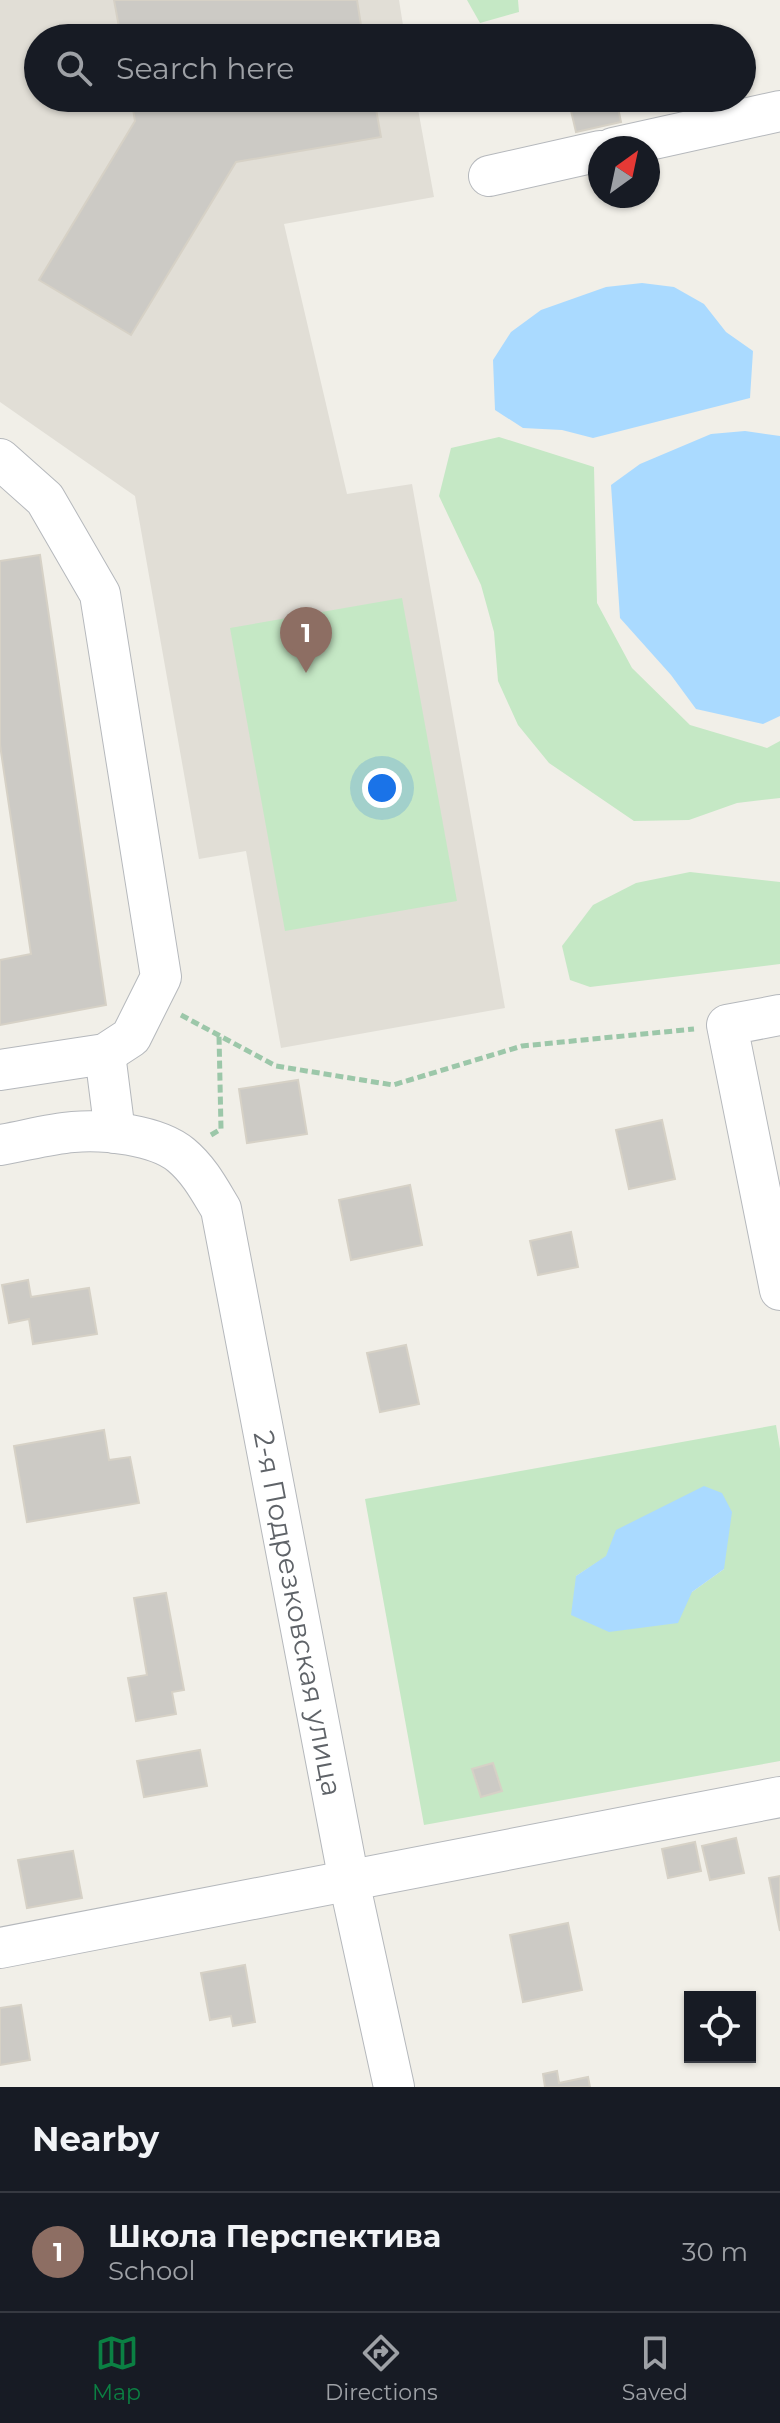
<!DOCTYPE html>
<meta charset="utf-8">
<style>
:root{--surface:#171b24;--page:#242831;--text:#f1f3f6;--muted:#9ea1a6;--line:#363941;--accent:#0b8043}
body{margin:0;font-family:Montserrat,sans-serif;background:var(--page);color:var(--text)}
.controls{position:absolute;right:24px;bottom:24px;display:grid;overflow:hidden;border-radius:0px;box-shadow:0 2px 6px #0004}
.controls button{width:72px;height:72px;display:grid;place-items:center;padding:0;border:0;border-bottom:2px solid var(--line);background:var(--surface);color:var(--text);font:40px sans-serif}
.compass{position:absolute;left:588px;top:136px;width:72px;height:72px;border-radius:50%;background:var(--surface);box-shadow:0 2px 6px #0004;rotate:33deg}
.you{position:absolute;left:382px;top:788px;width:28px;height:28px;margin:-20px;border:6px solid #fff;border-radius:50%;background:#1a73e8;box-shadow:0 0 0 12px #1a73e833}
.badge{display:grid;place-items:center;width:52px;height:52px;border-radius:50%;background:var(--accent);color:#fff;font-size:26px;font-weight:700}
.pin{position:absolute;translate:-50% -66px;filter:drop-shadow(0 2px 4px #0008)}
.pin::after{content:'';position:absolute;top:42px;width:28px;height:24px;background:inherit;clip-path:polygon(0 0,100% 0,50% 100%)}
.list{margin:0;padding:0;list-style:none}
h2{display:flex;justify-content:space-between;align-items:center;height:104px;margin:0;padding:0 32px;font-size:34px}
h2 small{font-size:26px;font-weight:400;color:var(--muted)}
.list li{display:grid;grid-template-columns:52px 1fr auto;gap:24px;align-items:center;box-sizing:border-box;height:120px;padding:0 32px;border-top:2px solid var(--line)}
.list b{display:block;font-size:30px;white-space:nowrap}
.list p{margin:0;font-size:26px;white-space:nowrap;color:var(--muted)}
.list em{font-size:26px;font-style:normal;color:var(--muted)}
.icon{flex:none;width:44px;height:44px;fill:none;stroke:currentColor;stroke-width:2;stroke-linecap:round;stroke-linejoin:round}
.map{position:relative;flex:none;width:780px;height:2087px;overflow:hidden}
.search{position:absolute;background:var(--surface);box-shadow:0 2px 6px #0004;left:24px;right:24px;top:24px;height:88px;display:flex;align-items:center;gap:20px;box-sizing:border-box;padding:0 28px;border-radius:44px;color:var(--muted);font-size:30px}
.sheet{height:224px;background:var(--surface)}
nav{display:flex;justify-content:space-around;align-items:center;box-sizing:border-box;height:112px;border-top:2px solid var(--line);background:var(--surface);font-size:22px;color:var(--muted)}
nav a{display:grid;justify-items:center;gap:4px}
nav .on{color:var(--accent)}
.map>svg:first-child{display:block}
.education{fill:#e1ded6}
.green{fill:#c5e8c5;fill-rule:evenodd}
.water{fill:#aadaff}
.building{fill:#cccac5;stroke:#d6d1c6;stroke-width:2}
.lines{fill:none;stroke-linecap:round;stroke-linejoin:round}
.minor-casing{stroke:#b5b8bc;stroke-width:42}
.path{stroke:#9cc7a9;stroke-width:5;stroke-dasharray:8 4;stroke-linecap:butt}
.minor{stroke:#fff;stroke-width:40}
.labels{text-anchor:middle;dominant-baseline:central;stroke-width:7;stroke-linejoin:round;paint-order:stroke}
.street-label{font-size:28px;fill:#5f6368;stroke:#fff}
</style>
<div class="map">
<svg width="780" height="2087" viewBox="0 0 780 2087">
<rect width="100%" height="100%" fill="#f1efe8"/>
<path class="education" d="M 0,0 L 399,0 L 405,38 L 38,38 L 38,98 L 416,98 L 434,197 L 284,224 L 347,494 L 412,484 L 505,1008 L 281,1048 L 246,851 L 199,859 L 135,496 L 0,402 Z"/>
<g class="green">
<path d="M 467,0 L 518,0 L 519,12 L 480,23 Z"/>
<path d="M 499,437 L 594,467 L 597,603 L 632,668 L 690,725 L 767,748 L 780,741 L 780,798 L 737,803 L 689,820 L 634,821 L 549,763 L 518,725 L 498,681 L 494,632 L 481,585 L 439,496 L 451,448 Z"/>
<path d="M 402,598 L 457,901 L 285,931 L 230,628 Z"/>
<path d="M 690,872 L 780,882 L 780,964 L 590,987 L 570,980 L 562,946 L 593,905 L 636,883 Z"/>
<path d="M 776,1425 L 780,1449 L 780,1761 L 424,1825 L 365,1499 ZM 607,1556 L 724,1569 L 692,1592 L 576,1576 Z"/>
</g>
<g class="water">
<path d="M 642,283 L 674,287 L 704,304 L 726,332 L 753,351 L 750,398 L 593,438 L 562,430 L 523,428 L 495,410 L 493,360 L 511,332 L 541,310 L 606,287 Z"/>
<path d="M 745,431 L 780,436 L 780,716 L 763,724 L 696,709 L 671,675 L 620,618 L 611,485 L 640,464 L 711,434 Z"/>
<path d="M 704,1486 L 722,1493 L 732,1512 L 724,1569 L 692,1592 L 678,1623 L 609,1632 L 571,1615 L 576,1576 L 606,1556 L 616,1530 Z"/>
</g>
<g class="building">
<path d="M 114,0 L 357,0 L 363,38 L 121,38 Z"/>
<path d="M 131,98 L 374,98 L 381,137 L 236,162 L 131,335 L 39,280 L 135,121 Z"/>
<path d="M 568,98 L 616,98 L 621,122 L 576,132 Z"/>
<path d="M 40,555 L 106,1005 L 0,1025 L 0,960 L 31,954 L 0,745 L 0,561 Z"/>
<path d="M 298,1080 L 307,1134 L 247,1143 L 239,1089 Z"/>
<path d="M 662,1120 L 675,1179 L 629,1189 L 616,1130 Z"/>
<path d="M 410,1185 L 422,1245 L 351,1260 L 339,1200 Z"/>
<path d="M 571,1232 L 578,1267 L 538,1275 L 530,1241 Z"/>
<path d="M 28,1280 L 31,1297 L 89,1288 L 97,1334 L 33,1344 L 29,1319 L 9,1323 L 2,1285 Z"/>
<path d="M 406,1345 L 419,1404 L 380,1412 L 367,1353 Z"/>
<path d="M 104,1430 L 109,1460 L 130,1457 L 139,1503 L 27,1522 L 14,1446 Z"/>
<path d="M 166,1593 L 184,1690 L 172,1692 L 176,1714 L 136,1721 L 128,1678 L 147,1675 L 134,1598 Z"/>
<path d="M 200,1750 L 207,1786 L 144,1797 L 137,1761 Z"/>
<path d="M 493,1763 L 502,1791 L 481,1797 L 472,1769 Z"/>
<path d="M 736,1838 L 744,1873 L 710,1880 L 702,1846 Z"/>
<path d="M 695,1842 L 701,1871 L 668,1878 L 662,1849 Z"/>
<path d="M 73,1851 L 82,1898 L 27,1908 L 18,1860 Z"/>
<path d="M 780,1876 L 780,1931 L 769,1878 Z"/>
<path d="M 568,1923 L 582,1990 L 523,2002 L 510,1935 Z"/>
<path d="M 245,1965 L 255,2022 L 233,2026 L 231,2016 L 210,2020 L 201,1973 Z"/>
<path d="M 21,2005 L 30,2060 L 0,2065 L 0,2008 Z"/>
<path d="M 557,2071 L 559,2083 L 588,2077 L 590,2087 L 545,2087 L 543,2074 Z"/>
</g>
<g class="lines">
<g class="minor-casing">
<g id="minor">
<path d="M 613,148 L 780,111"/>
<path d="M 489,176 L 600,151"/>
<path d="M 0,459 L 45,499 L 100,594 L 161,977 L 131,1037 L 105,1054 L 0,1070"/>
<path d="M 780,1015 L 727,1025 L 780,1290"/>
<path d="M 105,1054 L 115,1133"/>
<path id="s1" d="M 0,1145 C 24,1141 49,1134 73,1132 C 103,1129 157,1135 181,1155 C 199,1170 209,1189 221,1209 L 349,1881 L 394,2087"/>
<path d="M 0,1948 L 780,1797"/>
</g>
</g>
<g class="path">
<path d="M 181,1015 L 276,1066 L 393,1085 L 522,1046 L 694,1029"/>
<path d="M 211,1135 L 221,1129 L 219,1035"/>
</g>
<use href="#minor" class="minor"/>
</g>
<g class="labels">
<g class="street-label">
<text stroke="none"><textPath href="#s1" startOffset="666">2-я Подрезковская улица</textPath></text>
</g>
</g>
</svg>
<div class="controls">
<button><svg class="icon" aria-label="locate" viewBox="0 0 24 24"><circle cx="12" cy="12" r="6"/><path d="M12 2v4M12 18v4M2 12h4M18 12h4"/></svg></button>
</div>
<svg class="compass" viewBox="-18 -18 36 36"><path d="M0-13l5 13h-10z" fill="#e53935"/><path d="M0 13l5-13h-10z" fill="#9ea1a6"/></svg>
<div class="you"></div>
<div class="pin badge" style="left:306px;top:673px;background:#8d6e63">1</div>
<div class="search"><svg class="icon" aria-label="search" viewBox="0 0 24 24"><circle cx="10" cy="10" r="6"/><path d="M15 15l6 6"/></svg>Search here</div>
</div>
<section class="sheet">
<h2>Nearby<small></small></h2>
<ul class="list">
<li><span class="badge" style="background:#8d6e63">1</span><div><b>Школа Перспектива</b><p>School</p></div><em>30 m</em></li>
</ul>
</section>
<nav>
<a class="on"><svg class="icon" aria-label="map" viewBox="0 0 24 24"><path d="M3 6l6-2 6 2 6-2v14l-6 2-6-2-6 2zM9 4v14M15 6v14"/></svg>Map</a>
<a><svg class="icon" aria-label="directions" viewBox="0 0 24 24"><path d="M12 3l9 9-9 9-9-9zM9 14v-3h6M13 9l2 2-2 2"/></svg>Directions</a>
<a><svg class="icon" aria-label="saved" viewBox="0 0 24 24"><path d="M7 4h10v16l-5-4-5 4z"/></svg>Saved</a>
</nav>
